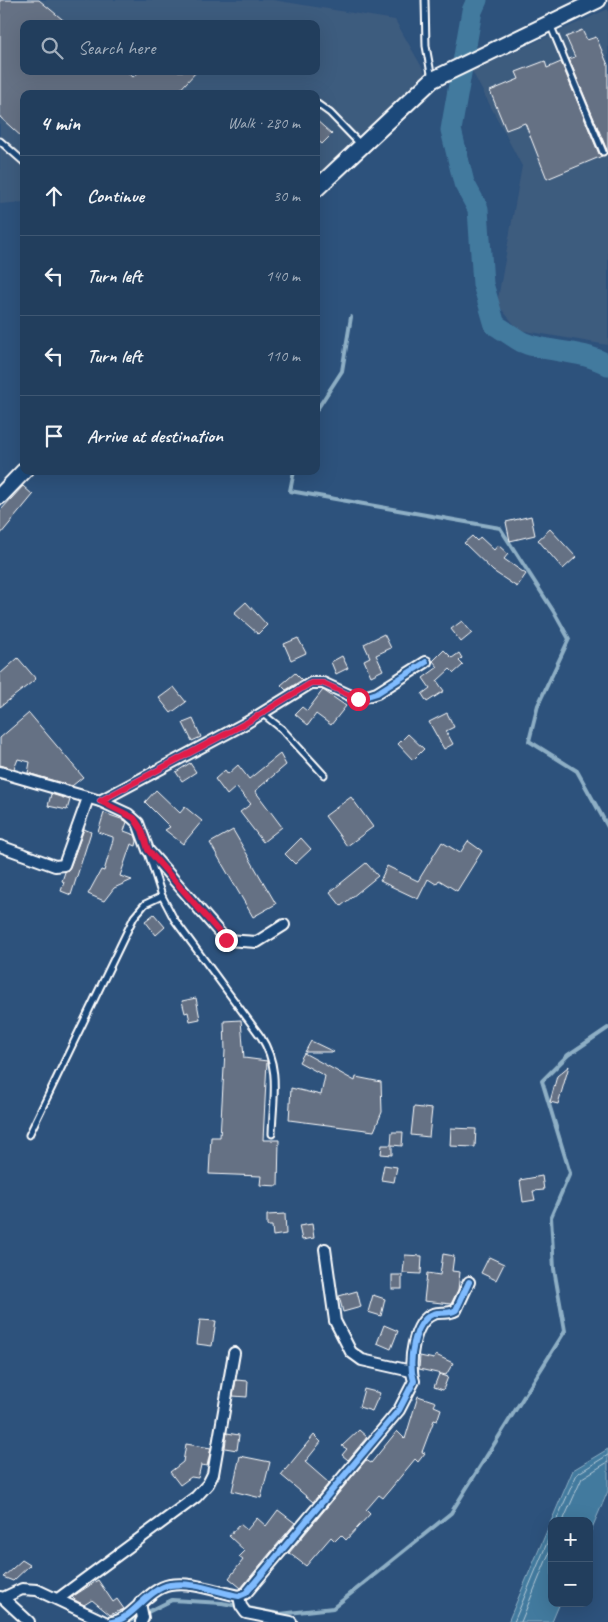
<!DOCTYPE html>
<meta charset="utf-8">
<style>
:root{--surface:#223e5d;--page:#2e4966;--text:#f1f3f6;--muted:#a2aebc;--line:#3f5772}
body{margin:0;font-family:Caveat,sans-serif;background:var(--page);color:var(--text)}
.controls{position:absolute;right:15px;bottom:15px;display:grid;overflow:hidden;border-radius:10px;box-shadow:0 5px 20px #0002}
.controls button{width:45px;height:45px;display:grid;place-items:center;padding:0;border:0;border-bottom:1px solid var(--line);background:var(--surface);color:var(--text);font:25px sans-serif}
.stop{position:absolute;width:15px;height:15px;margin:-11px;border:4px solid #e11d48;border-radius:50%;background:#fff}
.stop.end{background:#e11d48;border-color:#fff;box-shadow:0 1px 5px #0008}
.list{margin:0;padding:0;list-style:none}
h2{display:flex;justify-content:space-between;align-items:center;height:65px;margin:0;padding:0 20px;font-size:21px}
h2 small{font-size:16px;font-weight:400;color:var(--muted)}
.list li{display:grid;grid-template-columns:32px 1fr auto;gap:15px;align-items:center;box-sizing:border-box;height:80px;padding:0 20px;border-top:1px solid var(--line)}
.list b{display:block;font-size:19px;white-space:nowrap}
.list em{font-size:16px;font-style:normal;color:var(--muted)}
.icon{flex:none;width:28px;height:28px;fill:none;stroke:currentColor;stroke-width:2;stroke-linecap:round;stroke-linejoin:round}
.map{position:relative;flex:none;width:608px;height:1622px;overflow:hidden}
.search{position:absolute;background:var(--surface);box-shadow:0 5px 20px #0002;left:20px;top:20px;width:300px;height:55px;display:flex;align-items:center;gap:12px;box-sizing:border-box;padding:0 18px;border-radius:10px;color:var(--muted);font-size:19px}
.panel{position:absolute;background:var(--surface);box-shadow:0 5px 20px #0002;left:20px;top:90px;width:300px;height:385px;border-radius:10px}
.map>svg:first-child{display:block}
.built{fill:#3e5b7e;fill-rule:evenodd}
.water{fill:#437a9e;stroke:#8eafc5}
.lines{fill:none;stroke-linecap:round;stroke-linejoin:round}
.shore{stroke:#b4cad8;stroke-width:1}
.stream{stroke:#8eafc5;stroke-width:4}
.river{stroke:#437a9e;stroke-width:21}
.building{fill:#657184;stroke:#fff}
.lane-casing{stroke:#fff;stroke-width:9}
.street-casing{stroke:#fff;stroke-width:14}
.secondary-casing{stroke:#fff;stroke-width:19}
.lane{stroke:#1f4a7a;stroke-width:5}
.street{stroke:#1f4a7a;stroke-width:10}
.secondary{stroke:#1f4a7a;stroke-width:15}
.cycleway-casing{stroke:#1f4a7a;stroke-width:9}
.cycleway{stroke:#80bcff;stroke-width:6}
.route{stroke:#e11d48;stroke-width:6}
</style>
<div class="map">
<svg width="608" height="1622" viewBox="0 0 608 1622">
<rect width="100%" height="100%" fill="#2d527c"/>
<filter id="ink" filterUnits="userSpaceOnUse"><feTurbulence type="fractalNoise" baseFrequency=".02" numOctaves="2"/><feDisplacementMap in="SourceGraphic" scale="10" xChannelSelector="R" yChannelSelector="G"/><feConvolveMatrix kernelMatrix="1 2 1 2 8 2 1 2 1" color-interpolation-filters="sRGB"/></filter>
<g filter="url(#ink)">
<g class="built">
<path d="M 0,0 L 273,0 L 395,20 L 427,76 L 316,178 L 316,94 L 24,94 L 24,202 L 0,204 ZM 24,24 L 316,24 L 316,71 L 24,71 Z"/>
<path d="M 608,9 L 608,345 L 519,330 L 497,304 L 522,166 L 472,71 Z"/>
</g>
<path class="water" d="M 608,1449 L 608,1491 L 589,1535 L 589,1521 L 552,1521 L 552,1603 L 560,1603 L 552,1622 L 508,1622 L 573,1470 Z"/>
<g class="lines">
<g class="shore">
<path d="M 556,1521 L 577,1474 L 608,1455"/>
<path d="M 563,1521 L 582,1478 L 608,1462"/>
<path d="M 514,1622 L 552,1531"/>
<path d="M 521,1622 L 552,1546"/>
</g>
<g class="stream">
<path d="M 316,411 L 342,371 L 351,317"/>
<path d="M 294,471 L 290,491 L 500,528 L 554,612 L 569,639 L 538,705 L 529,741 L 577,771 L 608,827"/>
<path d="M 128,1622 L 172,1600 L 222,1603 L 280,1614 L 333,1608 L 451,1513 L 565,1331 L 554,1269 L 551,1217 L 570,1173 L 542,1081 L 568,1055 L 608,1028"/>
</g>
<path class="river" d="M 477,0 L 472,11 L 451,130 L 464,183 L 478,209 L 483,284 L 495,325 C 504,330 513,337 522,342 C 546,353 582,349 608,365"/>
</g>
<g class="building">
<path d="M 0,0 L 39,0 L 68,24 L 24,24 L 24,71 L 126,71 L 133,77 L 140,71 L 197,71 L 176,94 L 24,94 L 24,139 L 0,117 Z"/>
<path d="M 582,30 L 587,40 L 596,37 L 608,65 L 608,154 L 607,154 L 607,150 L 569,59 L 575,57 L 566,37 Z"/>
<path d="M 545,61 L 547,68 L 561,62 L 599,154 L 602,156 L 547,179 L 525,123 L 506,130 L 490,91 L 519,79 L 516,72 Z"/>
<path d="M 316,120 L 332,134 L 322,144 L 316,139 Z"/>
<path d="M 23,486 L 33,495 L 0,535 L 0,511 Z"/>
<path d="M 531,516 L 535,535 L 510,541 L 506,522 Z"/>
<path d="M 550,529 L 576,557 L 563,569 L 538,540 Z"/>
<path d="M 472,536 L 477,541 L 480,537 L 494,550 L 498,545 L 508,554 L 504,559 L 526,574 L 517,587 L 493,571 L 464,543 Z"/>
<path d="M 246,602 L 267,625 L 258,634 L 234,613 Z"/>
<path d="M 462,621 L 472,633 L 461,642 L 451,629 Z"/>
<path d="M 384,634 L 391,648 L 376,655 L 383,670 L 371,676 L 364,660 L 370,657 L 364,644 Z"/>
<path d="M 298,638 L 306,653 L 291,660 L 284,644 Z"/>
<path d="M 444,650 L 452,658 L 459,653 L 462,658 L 459,661 L 463,665 L 454,673 L 450,669 L 437,681 L 444,691 L 427,702 L 422,694 L 430,688 L 423,678 L 438,667 L 433,661 Z"/>
<path d="M 342,656 L 348,668 L 336,674 L 331,662 Z"/>
<path d="M 18,658 L 36,679 L 0,707 L 0,674 Z"/>
<path d="M 295,673 L 302,680 L 286,690 L 281,685 Z"/>
<path d="M 174,687 L 186,702 L 171,713 L 159,698 Z"/>
<path d="M 323,690 L 346,706 L 331,725 L 316,714 L 308,725 L 295,714 L 302,707 L 307,711 Z"/>
<path d="M 29,713 L 83,777 L 72,786 L 28,773 L 30,762 L 18,759 L 14,769 L 0,765 L 0,738 Z"/>
<path d="M 447,713 L 454,727 L 446,731 L 453,744 L 444,749 L 429,722 Z"/>
<path d="M 193,719 L 201,737 L 192,741 L 183,723 Z"/>
<path d="M 408,734 L 424,749 L 413,760 L 398,744 Z"/>
<path d="M 280,754 L 286,765 L 255,791 L 282,827 L 263,842 L 240,812 L 251,804 L 236,787 L 227,795 L 215,779 L 225,770 L 228,774 L 238,765 L 249,779 Z"/>
<path d="M 190,763 L 196,772 L 182,781 L 176,772 Z"/>
<path d="M 156,790 L 180,813 L 185,807 L 202,821 L 183,844 L 165,830 L 170,827 L 145,802 Z"/>
<path d="M 51,794 L 70,800 L 67,810 L 48,806 Z"/>
<path d="M 351,797 L 373,827 L 347,846 L 325,816 Z"/>
<path d="M 104,813 L 124,820 L 127,822 L 124,831 L 135,835 L 137,841 L 136,846 L 131,844 L 120,876 L 132,880 L 114,888 L 104,901 L 88,894 L 101,870 L 104,871 L 113,840 L 113,837 L 98,832 Z"/>
<path d="M 84,829 L 91,832 L 71,895 L 61,891 L 64,882 L 62,881 L 65,872 L 70,867 Z"/>
<path d="M 233,830 L 276,904 L 253,917 L 210,843 Z"/>
<path d="M 301,838 L 311,849 L 295,864 L 285,854 Z"/>
<path d="M 468,841 L 482,851 L 457,891 L 439,880 L 436,884 L 428,879 L 418,899 L 380,881 L 387,866 L 418,881 L 442,842 L 460,853 Z"/>
<path d="M 366,863 L 378,876 L 341,906 L 330,892 Z"/>
<path d="M 154,914 L 165,927 L 156,935 L 145,921 Z"/>
<path d="M 196,998 L 200,1019 L 190,1021 L 188,1012 L 185,1013 L 182,1001 Z"/>
<path d="M 241,1020 L 244,1058 L 267,1061 L 263,1140 L 279,1140 L 278,1186 L 260,1185 L 261,1176 L 209,1174 L 211,1137 L 220,1137 L 225,1051 L 224,1021 Z"/>
<path d="M 311,1041 L 334,1052 L 305,1052 Z"/>
<path d="M 304,1053 L 355,1081 L 356,1077 L 381,1082 L 382,1112 L 374,1131 L 289,1120 L 291,1088 L 321,1095 L 325,1076 L 299,1062 Z"/>
<path d="M 569,1066 L 558,1104 L 550,1102 L 557,1076 Z"/>
<path d="M 414,1107 L 432,1109 L 429,1137 L 411,1135 Z"/>
<path d="M 451,1128 L 476,1129 L 475,1147 L 450,1146 Z"/>
<path d="M 392,1132 L 403,1132 L 402,1146 L 392,1145 L 392,1155 L 381,1154 L 382,1145 L 391,1145 Z"/>
<path d="M 384,1165 L 397,1167 L 394,1182 L 381,1180 Z"/>
<path d="M 542,1176 L 544,1190 L 533,1191 L 535,1200 L 523,1202 L 520,1180 Z"/>
<path d="M 285,1214 L 286,1234 L 273,1236 L 272,1226 L 267,1226 L 267,1215 Z"/>
<path d="M 312,1224 L 314,1238 L 302,1240 L 299,1226 Z"/>
<path d="M 443,1254 L 454,1256 L 452,1271 L 460,1272 L 458,1290 L 451,1304 L 424,1301 L 427,1273 L 440,1275 Z"/>
<path d="M 405,1255 L 422,1256 L 421,1274 L 403,1273 Z"/>
<path d="M 489,1257 L 504,1264 L 496,1280 L 481,1273 Z"/>
<rect x="392" y="1275" width="10" height="14"/>
<path d="M 357,1291 L 361,1307 L 343,1312 L 339,1296 Z"/>
<path d="M 373,1295 L 385,1299 L 381,1316 L 368,1312 Z"/>
<path d="M 200,1320 L 216,1321 L 212,1346 L 197,1344 Z"/>
<path d="M 384,1325 L 398,1331 L 391,1349 L 377,1343 Z"/>
<path d="M 436,1355 L 453,1363 L 446,1375 L 419,1369 L 420,1356 L 434,1359 Z"/>
<path d="M 439,1374 L 448,1377 L 443,1390 L 434,1387 Z"/>
<path d="M 236,1380 L 248,1381 L 247,1397 L 233,1396 Z"/>
<path d="M 364,1389 L 380,1393 L 372,1411 L 359,1407 Z"/>
<path d="M 418,1396 L 436,1402 L 434,1406 L 441,1409 L 437,1421 L 434,1420 L 422,1452 L 425,1453 L 418,1462 L 415,1459 L 383,1498 L 379,1495 L 366,1510 L 370,1514 L 346,1540 L 341,1535 L 335,1541 L 331,1537 L 306,1566 L 289,1553 L 366,1460 L 371,1463 L 397,1431 L 405,1439 Z"/>
<path d="M 359,1430 L 367,1437 L 348,1460 L 342,1455 L 347,1449 L 342,1446 Z"/>
<path d="M 227,1433 L 239,1435 L 237,1450 L 225,1448 Z"/>
<path d="M 314,1435 L 321,1442 L 305,1462 L 329,1483 L 313,1502 L 281,1475 Z"/>
<path d="M 186,1444 L 211,1448 L 207,1466 L 201,1465 L 198,1478 L 191,1477 L 180,1485 L 170,1472 L 183,1462 Z"/>
<path d="M 240,1456 L 270,1462 L 261,1498 L 232,1491 Z"/>
<path d="M 278,1510 L 295,1523 L 241,1588 L 229,1578 L 243,1560 L 239,1557 L 245,1551 L 229,1536 L 240,1524 L 247,1530 L 257,1518 L 266,1526 Z"/>
<path d="M 22,1560 L 30,1565 L 13,1581 L 3,1577 Z"/>
<path d="M 98,1580 L 113,1602 L 117,1599 L 124,1609 L 110,1615 L 92,1600 L 84,1605 L 75,1600 L 72,1597 Z"/>
</g>
<g class="lines">
<g class="lane-casing">
<g id="lane">
<path d="M 425,0 L 426,46 L 432,79"/>
<path d="M 550,24 L 603,152"/>
<path d="M 316,103 L 330,113 L 361,145"/>
<path d="M 0,141 L 24,162"/>
<path d="M 263,714 L 282,729 L 324,775"/>
<path d="M 149,856 L 162,896 L 174,919 L 261,1037 C 281,1068 273,1098 272,1134"/>
<path d="M 29,1135 L 134,917 L 145,904 L 162,896"/>
</g>
</g>
<g class="street-casing">
<g id="street">
<path d="M 0,772 L 100,801 L 128,814 L 138,823 L 148,850 L 226,940 L 257,942 L 284,925"/>
<path d="M 100,801 L 246,723 L 311,683 L 323,683 L 358,699 L 377,693 L 426,662"/>
<path d="M 0,846 L 55,866 L 64,865 L 88,798"/>
<path d="M 325,1249 L 335,1321 L 351,1352 L 362,1360 L 411,1371"/>
<path d="M 239,1596 L 241,1606 L 246,1613 L 291,1622"/>
<path d="M 0,1597 L 3,1598 L 22,1589 L 37,1590 L 105,1622"/>
<path d="M 3,1598 L 29,1622"/>
<path d="M 58,1599 L 196,1497 L 208,1484 L 213,1474 L 234,1353"/>
<path d="M 140,1603 L 143,1618 L 141,1622"/>
<path d="M 112,1622 C 132,1620 147,1589 170,1585 C 192,1581 217,1592 239,1596 L 246,1593 L 399,1410 L 414,1381 C 408,1363 413,1322 433,1314 C 441,1311 448,1315 456,1310 L 469,1282"/>
</g>
</g>
<g class="secondary-casing">
<g id="secondary">
<path d="M 316,189 L 432,80 L 598,0"/>
<path d="M 0,496 L 24,471"/>
</g>
</g>
<use href="#lane" class="lane"/>
<use href="#street" class="street"/>
<use href="#secondary" class="secondary"/>
<g class="cycleway-casing">
<g id="cycleway">
<path d="M 100,801 L 246,723 L 311,683 L 323,683 L 358,699 L 377,693 L 426,662"/>
<path d="M 112,1622 C 132,1620 147,1589 170,1585 C 192,1581 217,1592 239,1596 L 246,1593 L 399,1410 L 414,1381 C 408,1363 413,1322 433,1314 C 441,1311 448,1315 456,1310 L 469,1282"/>
</g>
</g>
<use href="#cycleway" class="cycleway"/>
</g>
</g>
<g class="lines" filter="url(#ink)">
<path class="route" d="M 226,940 L 148,850 L 142,830 L 134,818 L 100,801 L 246,723 L 311,683 L 323,683 L 358,699"/>
</g>
</svg>
<div class="controls">
<button>+</button>
<button>−</button>
</div>
<div class="stop" style="left:358px;top:699px"></div>
<div class="stop end" style="left:226px;top:940px"></div>
<div class="search"><svg class="icon" aria-label="search" viewBox="0 0 24 24"><circle cx="10" cy="10" r="6"/><path d="M15 15l6 6"/></svg>Search here</div>
<section class="panel">
<h2>4 min<small>Walk · 280 m</small></h2>
<ul class="list">
<li><svg class="icon" aria-label="ahead" viewBox="0 0 24 24"><path d="M12 20V5M6 11l6-6 6 6"/></svg><div><b>Continue</b></div><em>30 m</em></li>
<li><svg class="icon" aria-label="left" viewBox="0 0 24 24"><path d="M17 20v-9H6M10 6l-5 5 5 5"/></svg><div><b>Turn left</b></div><em>140 m</em></li>
<li><svg class="icon" aria-label="left" viewBox="0 0 24 24"><path d="M17 20v-9H6M10 6l-5 5 5 5"/></svg><div><b>Turn left</b></div><em>110 m</em></li>
<li><svg class="icon" aria-label="arrive" viewBox="0 0 24 24"><path d="M6 21V4h12l-3 4 3 4H6"/></svg><div><b>Arrive at destination</b></div></li>
</ul>
</section>
</div>
